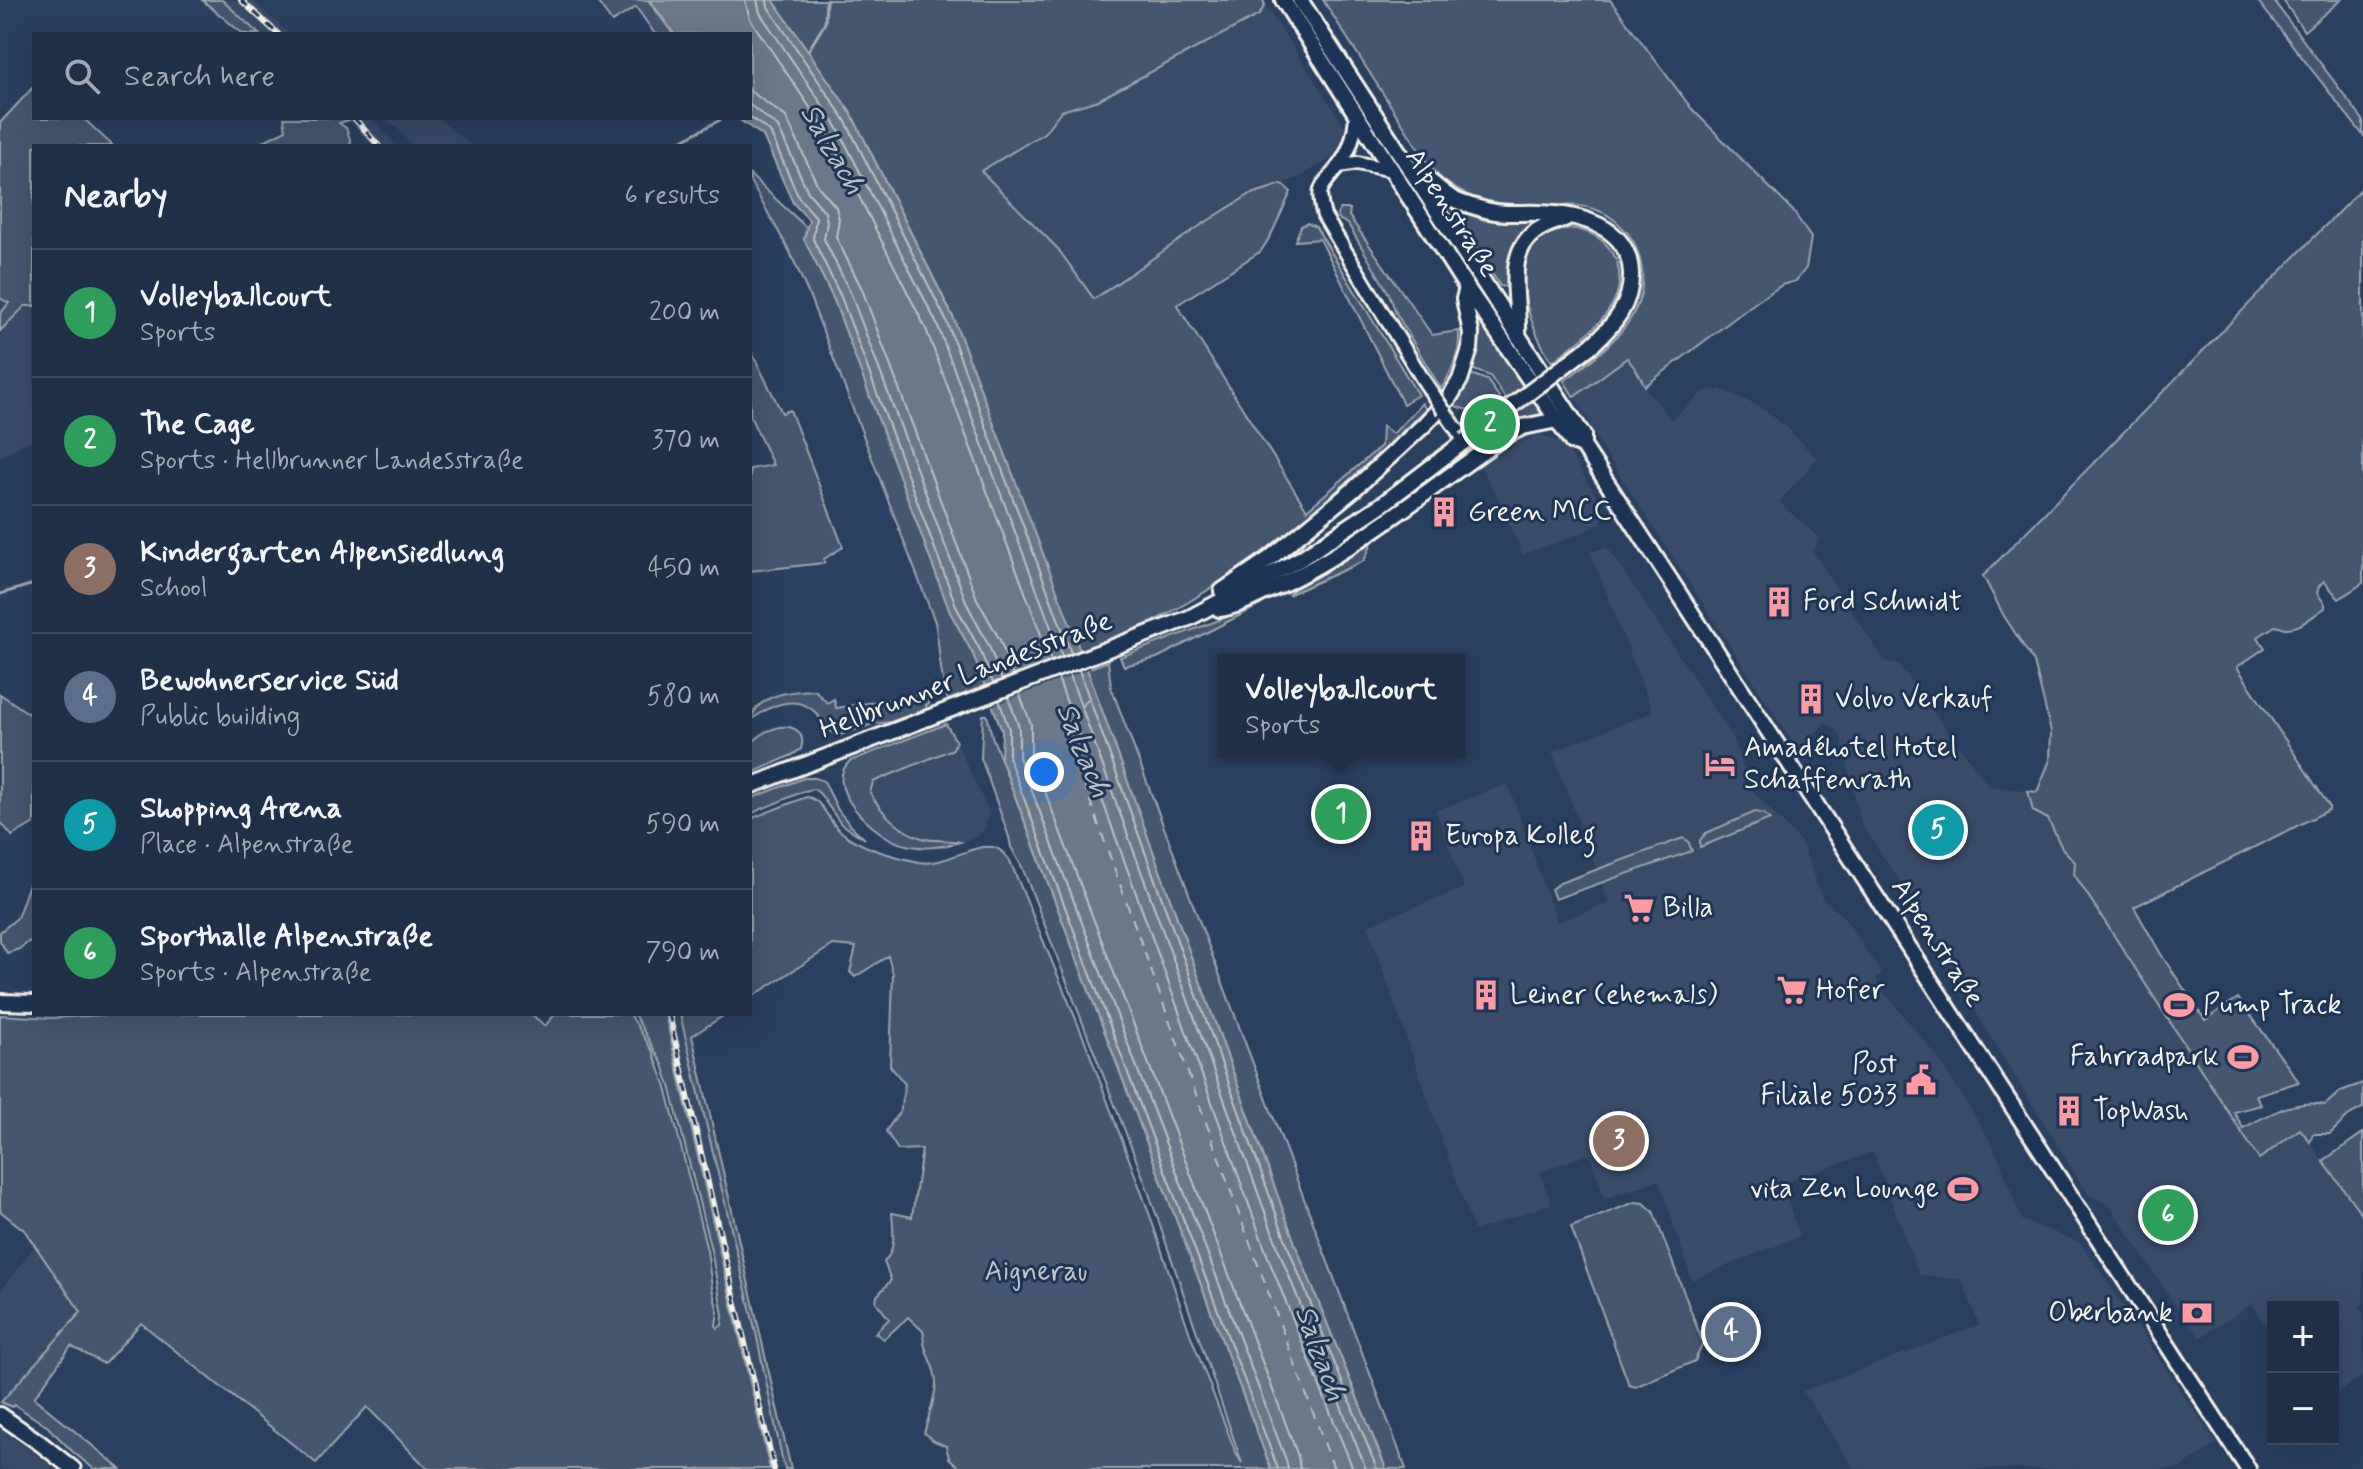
<!DOCTYPE html>
<meta charset="utf-8">
<style>
:root{--surface:#203048;--page:#28384f;--text:#f1f3f6;--muted:#a2a9b4;--line:#3d4b60;--accent:#ff9aa2}
body{margin:0;font-family:Mynerve,sans-serif;background:var(--page);color:var(--text)}
.controls{position:absolute;right:24px;bottom:24px;display:grid;overflow:hidden;border-radius:0px;box-shadow:0 8px 32px #0002}
.controls button{width:72px;height:72px;display:grid;place-items:center;padding:0;border:0;border-bottom:2px solid var(--line);background:var(--surface);color:var(--text);font:40px sans-serif}
.you{position:absolute;left:1044px;top:772px;width:28px;height:28px;margin:-20px;border:6px solid #fff;border-radius:50%;background:#1a73e8;box-shadow:0 0 0 12px #1a73e833}
.badge{display:grid;place-items:center;width:52px;height:52px;border-radius:50%;background:var(--accent);color:#fff;font-size:26px;font-weight:700}
.pin{position:absolute;translate:-50% -50%;border:4px solid #fff;box-shadow:0 2px 8px #0006}
.popup{position:absolute;left:1217px;top:654px;width:248px;height:104px;box-sizing:border-box;display:grid;place-content:center;border-radius:0px;background:var(--surface);filter:drop-shadow(0 2px 6px #0005);font-size:26px;white-space:nowrap;color:var(--muted)}
.popup b{font-size:30px;color:var(--text)}
.popup::after{content:'';position:absolute;left:50%;top:100%;margin-left:-16px;border:16px solid transparent;border-top-color:var(--surface)}
.list{margin:0;padding:0;list-style:none}
h2{display:flex;justify-content:space-between;align-items:center;height:104px;margin:0;padding:0 32px;font-size:34px}
h2 small{font-size:26px;font-weight:400;color:var(--muted)}
.list li{display:grid;grid-template-columns:52px 1fr auto;gap:24px;align-items:center;box-sizing:border-box;height:128px;padding:0 32px;border-top:2px solid var(--line)}
.list b{display:block;font-size:30px;white-space:nowrap}
.list p{margin:0;font-size:26px;white-space:nowrap;color:var(--muted)}
.list em{font-size:26px;font-style:normal;color:var(--muted)}
.icon{flex:none;width:44px;height:44px;fill:none;stroke:currentColor;stroke-width:2;stroke-linecap:round;stroke-linejoin:round}
.map{position:relative;flex:none;width:2363px;height:1469px;overflow:hidden}
.search{position:absolute;background:var(--surface);box-shadow:0 8px 32px #0002;left:32px;top:32px;width:720px;height:88px;display:flex;align-items:center;gap:20px;box-sizing:border-box;padding:0 28px;border-radius:0px;color:var(--muted);font-size:30px}
.panel{position:absolute;background:var(--surface);box-shadow:0 8px 32px #0002;left:32px;top:144px;width:720px;height:872px;border-radius:0px}
.map>svg:first-child{display:block}
.built{fill:#374c69}
.green{fill:#445771;stroke:#9ca4ac;stroke-width:2}
.water{fill:#6a788a;stroke:#a1a8b0;stroke-width:2}
.pier{fill:#2a4060}
.lines{fill:none;stroke-linecap:round;stroke-linejoin:round}
.shore{stroke:#bdc1c2;stroke-width:2}
.stream{stroke:#a1a8b0;stroke-width:3}
.ferry{stroke:#bdc1c2;stroke-width:2;stroke-dasharray:10 8;stroke-linecap:butt}
.tertiary-casing{stroke:#f4f1e8;stroke-width:18}
.secondary-casing{stroke:#f4f1e8;stroke-width:20}
.primary-casing{stroke:#f4f1e8;stroke-width:20}
.tertiary{stroke:#1d3557;stroke-width:12}
.secondary{stroke:#1d3557;stroke-width:14}
.primary{stroke:#1d3557;stroke-width:14}
.rail-casing{stroke:#f4f1e8;stroke-width:6}
.rail{stroke:#1d3557;stroke-width:3;stroke-dasharray:9;stroke-linecap:butt}
.tertiary-bridge-casing{stroke:#f4f1e8;stroke-width:18;stroke-linecap:butt}
.secondary-bridge-casing{stroke:#f4f1e8;stroke-width:20;stroke-linecap:butt}
.tertiary-bridge{stroke:#1d3557;stroke-width:12}
.secondary-bridge{stroke:#1d3557;stroke-width:14}
.labels{text-anchor:middle;dominant-baseline:central;stroke-width:6;stroke-linejoin:round;paint-order:stroke}
.street-label{font-size:28px;fill:#f4f1e8;stroke:#1d3557}
.poi-label{font-size:28px;fill:#f4f1e8;stroke:#1d3557;text-anchor:start}
.park-label{font-size:28px;fill:#bfc3c4;stroke:#1d3557}
.water-label{font-size:30px;font-style:italic;fill:#bdc1c2;stroke:#1d3557}
</style>
<div class="map">
<svg width="2363" height="1469" viewBox="0 0 2363 1469">
<rect width="100%" height="100%" fill="#2a4060"/>
<filter id="ink" filterUnits="userSpaceOnUse"><feTurbulence type="fractalNoise" baseFrequency=".0125" numOctaves="2"/><feDisplacementMap in="SourceGraphic" scale="16" xChannelSelector="R" yChannelSelector="G"/><feConvolveMatrix kernelMatrix="1 2 1 2 8 2 1 2 1" color-interpolation-filters="sRGB"/></filter>
<g filter="url(#ink)">
<g class="built">
<path d="M 222,0 L 252,0 L 289,34 L 259,34 Z"/>
<path d="M 1265,5 L 1346,128 L 1338,154 L 1298,178 L 1249,195 L 1201,225 L 1094,299 L 1058,249 L 981,171 L 1044,133 L 1061,111 L 1098,100 L 1259,15 Z"/>
<path d="M 347,118 L 372,118 L 396,146 L 372,146 Z"/>
<path d="M 382,118 L 438,118 L 472,146 L 412,146 L 398,129 Z"/>
<path d="M 0,293 L 26,306 L 34,306 L 34,438 L 0,457 Z"/>
<path d="M 1627,358 L 1645,387 L 1671,420 L 1703,392 L 1720,389 L 1757,405 L 1788,428 L 1817,459 L 1779,502 L 1820,539 L 1813,551 L 1884,661 L 1899,665 L 1989,786 L 2028,791 L 2033,811 L 2048,819 L 2062,848 L 2075,862 L 2074,874 L 2258,1158 L 2300,1129 L 2363,1216 L 2363,1304 L 2359,1307 L 2363,1311 L 2363,1376 L 2333,1395 L 2333,1307 L 2273,1307 L 2273,1336 L 2252,1304 L 2200,1338 L 2194,1329 L 2192,1330 L 2110,1206 L 2088,1194 L 1983,1025 L 1919,909 L 1862,826 L 1840,734 L 1826,722 L 1798,751 L 1592,432 L 1589,420 L 1574,397 Z"/>
<path d="M 1538,435 L 1558,441 L 1571,455 L 1606,512 L 1601,523 L 1582,533 L 1522,555 L 1500,502 L 1480,465 L 1525,439 Z"/>
<path d="M 1604,548 L 1609,549 L 1732,736 L 1752,790 L 1801,842 L 1822,898 L 1845,918 L 1882,974 L 1876,977 L 1879,986 L 1936,1055 L 1983,1129 L 1996,1151 L 2022,1220 L 2079,1242 L 2098,1268 L 2217,1444 L 2181,1467 L 2181,1469 L 1854,1469 L 1803,1391 L 1979,1325 L 1962,1280 L 1919,1275 L 1873,1152 L 1781,1184 L 1800,1236 L 1692,1280 L 1659,1180 L 1605,1199 L 1589,1154 L 1540,1172 L 1551,1204 L 1474,1231 L 1367,925 L 1464,888 L 1436,810 L 1508,784 L 1557,922 L 1609,903 L 1552,751 L 1653,712 L 1590,552 Z"/>
<path d="M 956,741 L 989,812 L 985,829 L 978,836 L 960,842 L 920,838 L 897,825 L 880,810 L 870,793 L 873,782 L 953,749 Z"/>
<path d="M 665,1014 L 680,1014 L 756,1333 L 785,1469 L 770,1469 Z"/>
<path d="M 35,1246 L 81,1312 L 1,1402 L 0,1291 Z"/>
<path d="M 0,1429 L 49,1464 L 52,1469 L 0,1469 Z"/>
</g>
<g class="green">
<path d="M 202,0 L 222,0 L 259,34 L 243,34 Z"/>
<path d="M 596,0 L 648,0 L 673,34 L 655,34 L 636,7 L 612,22 Z"/>
<path d="M 773,0 L 1263,0 L 1265,5 L 1259,15 L 1098,100 L 1061,111 L 1044,133 L 981,171 L 1058,249 L 1094,299 L 1201,225 L 1249,195 L 1282,184 L 1291,192 L 1271,235 L 1261,251 L 1177,305 L 1307,510 L 1381,446 L 1382,426 L 1393,434 L 1422,403 L 1426,409 C 1344,487 1259,566 1158,619 C 1133,632 1105,641 1079,651 L 953,317 L 852,115 Z"/>
<path d="M 1323,0 L 1610,0 L 1692,109 L 1793,211 L 1811,238 L 1806,268 L 1796,281 L 1782,285 L 1756,302 L 1645,386 L 1637,371 L 1627,358 L 1574,397 L 1564,381 C 1609,347 1661,310 1636,247 C 1630,232 1613,216 1597,210 C 1584,205 1568,205 1554,205 C 1504,204 1466,208 1430,167 Z"/>
<path d="M 2257,0 L 2273,0 L 2363,120 L 2363,135 Z"/>
<path d="M 2283,0 L 2341,0 L 2304,31 Z"/>
<path d="M 34,86 L 34,118 L 83,118 L 113,146 L 34,146 L 34,306 L 25,306 L 0,331 L 0,314 L 9,303 L 0,298 L 0,123 Z"/>
<path d="M 284,118 L 347,118 L 349,120 L 339,123 L 346,128 L 351,142 L 349,146 L 254,146 L 286,130 Z"/>
<path d="M 750,175 L 807,228 L 804,239 L 834,300 L 950,612 L 973,654 L 985,686 L 948,700 C 939,675 940,648 935,622 L 809,295 L 790,252 L 750,181 Z"/>
<path d="M 2363,187 L 2363,583 L 2339,599 L 2324,581 L 2319,586 L 2317,593 L 2325,604 L 2325,608 C 2306,620 2298,633 2275,626 L 2258,637 L 2265,648 L 2237,667 L 2329,806 L 2329,810 L 2134,907 L 2162,956 L 2205,1020 L 2238,998 L 2299,1082 L 2256,1095 L 2261,1105 L 2234,1112 L 2243,1128 C 2269,1115 2295,1098 2325,1105 L 2341,1091 L 2363,1083 L 2363,1108 L 2351,1114 L 2330,1134 L 2313,1134 L 2310,1142 L 2300,1129 L 2259,1159 L 2074,874 L 2075,862 L 2062,848 L 2048,819 L 2033,811 L 2028,791 L 2037,792 L 2050,760 L 2051,732 L 2034,662 L 2004,616 L 1983,576 Z"/>
<path d="M 1340,209 L 1350,209 L 1349,216 L 1432,335 L 1459,331 C 1460,353 1453,370 1441,389 L 1396,313 L 1389,294 L 1348,224 L 1340,220 L 1337,215 Z"/>
<path d="M 1454,209 L 1484,220 L 1531,221 L 1535,224 C 1513,238 1509,262 1508,287 L 1500,286 L 1453,212 Z"/>
<path d="M 1307,223 L 1316,227 L 1418,395 L 1403,404 L 1320,239 L 1295,241 L 1301,226 Z"/>
<path d="M 1570,228 C 1590,231 1606,238 1615,258 C 1635,305 1583,337 1552,362 C 1525,320 1497,240 1570,228 Z"/>
<path d="M 1476,311 L 1546,413 L 1544,417 L 1523,424 L 1490,376 L 1469,368 L 1473,313 Z"/>
<path d="M 750,349 L 782,413 L 790,410 L 843,547 L 824,559 L 824,563 L 750,571 L 750,469 L 773,465 L 750,416 Z"/>
<path d="M 1468,373 L 1487,380 L 1502,401 L 1499,404 L 1512,420 L 1480,445 L 1468,428 L 1493,408 C 1478,412 1463,413 1451,402 Z"/>
<path d="M 1374,538 L 1364,561 L 1288,595 L 1294,589 L 1331,569 Z"/>
<path d="M 1262,604 L 1157,658 L 1124,666 L 1120,657 Z"/>
<path d="M 1108,661 L 1111,687 L 1406,1469 L 1386,1469 L 1297,1249 L 1087,669 Z"/>
<path d="M 815,690 L 827,703 L 834,699 L 836,708 L 925,694 L 929,704 L 926,705 L 927,709 L 890,722 L 873,724 L 837,736 C 827,730 823,720 815,712 C 794,693 769,706 750,721 C 759,693 790,691 815,690 Z"/>
<path d="M 0,694 L 28,713 L 34,720 L 34,823 L 12,836 L 0,821 Z"/>
<path d="M 983,715 L 987,715 L 992,736 L 1271,1469 L 961,1469 L 949,1458 L 946,1446 L 934,1441 L 924,1433 C 928,1419 936,1396 936,1382 C 936,1365 920,1347 924,1332 L 908,1317 L 884,1339 L 875,1333 L 889,1319 L 876,1302 L 877,1296 L 891,1280 L 884,1262 C 897,1249 893,1231 892,1213 L 912,1217 L 922,1149 L 898,1150 L 886,1131 L 900,1111 L 905,1084 L 890,1066 L 893,974 L 888,956 L 855,977 L 850,972 L 856,947 L 833,945 L 750,998 L 750,819 L 806,797 C 822,798 827,819 839,830 C 859,848 892,856 919,862 C 945,867 974,841 996,848 C 1002,850 1006,856 1010,861 L 1085,1041 L 1148,1210 L 1190,1334 L 1236,1453 L 1242,1463 L 1146,1185 L 1022,867 L 1011,847 L 1009,837 L 981,758 Z"/>
<path d="M 946,724 L 956,741 L 953,749 L 873,782 L 870,793 C 881,812 900,832 922,838 C 935,842 949,839 960,842 C 939,848 921,850 899,843 C 874,834 821,787 850,761 Z"/>
<path d="M 779,727 C 794,725 806,732 801,749 L 792,755 L 750,774 L 750,744 L 765,732 Z"/>
<path d="M 804,778 L 815,778 L 824,781 L 838,810 L 850,825 L 865,839 L 841,824 L 820,794 L 814,789 L 804,791 L 750,814 L 750,799 Z"/>
<path d="M 1755,812 L 1764,814 L 1770,819 L 1700,847 L 1700,840 L 1706,833 Z"/>
<path d="M 1683,838 L 1688,841 L 1692,851 L 1555,899 L 1551,889 L 1560,883 Z"/>
<path d="M 32,876 L 34,879 L 34,906 L 30,909 L 34,914 L 34,938 L 19,949 L 7,953 L 0,941 L 0,932 L 17,918 Z"/>
<path d="M 121,1014 L 531,1014 L 545,1026 L 555,1014 L 630,1014 L 653,1052 L 666,1087 L 707,1250 L 712,1288 L 718,1312 L 716,1325 L 718,1328 L 722,1325 L 723,1315 L 711,1250 L 670,1086 L 663,1065 L 634,1014 L 665,1014 L 770,1469 L 428,1469 L 367,1407 L 316,1463 L 141,1323 L 104,1364 L 71,1346 L 34,1398 L 121,1469 L 94,1469 L 73,1452 L 48,1427 L 15,1405 L 13,1407 L 1,1402 L 81,1312 L 24,1230 L 0,1211 L 0,1015 L 51,1018 Z"/>
<path d="M 680,1014 L 726,1014 L 692,1036 L 791,1469 L 785,1469 L 782,1458 L 756,1333 Z"/>
<path d="M 2363,1133 L 2363,1216 L 2323,1161 Z"/>
<path d="M 1635,1202 L 1644,1203 L 1653,1211 L 1703,1343 L 1695,1361 L 1635,1387 L 1629,1385 L 1571,1227 Z"/>
</g>
<path class="water" d="M 650,0 L 773,0 L 852,115 L 953,317 L 1087,669 L 1297,1249 L 1386,1469 L 1271,1469 L 1001,759 L 1002,731 L 973,654 L 950,612 L 834,300 L 804,239 L 809,220 L 793,203 L 763,136 L 737,118 L 750,118 L 750,34 L 674,34 Z"/>
<path class="pier" d="M 1083,650 L 1091,668 L 989,707 L 982,688 Z"/>
<g class="lines">
<g class="shore">
<path d="M 745,0 L 750,19 L 826,131 L 926,329 L 1051,661"/>
<path d="M 757,0 L 760,13 L 836,125 L 937,324 L 1062,657"/>
<path d="M 767,0 L 768,7 L 845,120 L 946,320 L 1071,653"/>
<path d="M 750,91 L 786,117 L 818,186 L 836,207 L 839,219 L 836,237 L 862,289 L 977,599 L 1000,640 L 1013,676"/>
<path d="M 750,105 L 778,127 L 808,192 L 825,212 L 827,222 L 824,239 L 851,294 L 967,604 L 989,646 L 1002,680"/>
<path d="M 750,117 L 770,132 L 799,198 L 816,217 L 813,239 L 841,297 L 957,608 L 980,650 L 993,683"/>
<path d="M 1079,670 L 1290,1252 L 1377,1469"/>
<path d="M 1069,673 L 1281,1256 L 1366,1469"/>
<path d="M 1058,678 L 1269,1260 L 1353,1469"/>
<path d="M 1019,693 L 1031,724 L 1031,755 L 1298,1456 L 1300,1469"/>
<path d="M 1008,697 L 1019,727 L 1019,757 L 1286,1460 L 1288,1469"/>
<path d="M 999,700 L 1009,729 L 1009,759 L 1278,1469"/>
</g>
<g class="stream">
<path d="M 808,51 L 825,23 L 826,0"/>
<path d="M 671,146 L 724,118"/>
<path d="M 0,594 L 34,584"/>
</g>
<path class="ferry" d="M 1088,699 C 1073,716 1071,729 1072,751 L 1238,1211 L 1334,1469"/>
<g class="tertiary-casing">
<g id="tertiary">
<path d="M 1356,115 C 1355,134 1351,149 1340,164 C 1323,188 1315,184 1324,216 L 1422,378"/>
<path d="M 1339,166 L 1357,163 L 1393,170"/>
<path d="M 1444,411 L 1465,441"/>
</g>
</g>
<g class="secondary-casing">
<g id="secondary">
<path d="M 1410,170 C 1430,177 1438,191 1455,200 C 1466,205 1479,208 1490,211 C 1506,215 1523,212 1539,213 C 1578,214 1629,225 1631,273 C 1632,304 1614,325 1592,345"/>
<path d="M 1518,336 C 1520,299 1501,248 1543,227 C 1550,223 1559,221 1566,218"/>
<path d="M 1222,591 L 1269,559 L 1353,490 L 1424,425 L 1449,398 L 1460,380 L 1470,349 L 1471,333 L 1464,299 L 1467,288"/>
<path d="M 1219,609 C 1235,607 1250,599 1265,592 C 1352,555 1428,488 1507,435 L 1523,427 L 1557,420"/>
<path d="M 750,786 L 1189,618 L 1300,559 L 1384,503 L 1465,441"/>
<path d="M 0,1002 L 34,1003"/>
<path d="M 0,1415 L 40,1443 L 73,1469"/>
</g>
</g>
<g class="primary-casing">
<g id="primary">
<path d="M 1283,0 L 1467,288 L 1572,442 L 1583,446"/>
<path d="M 1300,0 L 1583,435 L 1583,446 L 2248,1469"/>
</g>
</g>
<use href="#tertiary" class="tertiary"/>
<use href="#secondary" class="secondary"/>
<use href="#primary" class="primary"/>
<g class="rail-casing">
<g id="rail">
<path d="M 241,0 L 278,34"/>
<path d="M 354,118 L 379,146"/>
<path d="M 669,1014 L 774,1469"/>
</g>
</g>
<use href="#rail" class="rail"/>
<g class="tertiary-bridge-casing">
<path id="tertiary-bridge" d="M 1422,378 L 1444,411"/>
</g>
<g class="secondary-bridge-casing">
<path id="secondary-bridge" d="M 1465,441 L 1592,345"/>
</g>
<use href="#tertiary-bridge" class="tertiary-bridge"/>
<use href="#secondary-bridge" class="secondary-bridge"/>
</g>
</g>
<defs>
<g id="building-bare" transform="scale(2.4)"><path d="M-4-6H4V6H1V3H-1V6H-4ZM-2.5-4.3h1.7v1.8h-1.7ZM.8-4.3h1.7v1.8H.8ZM-2.5-1h1.7V.8h-1.7ZM.8-1h1.7V.8H.8Z" fill="#ff9aa2" stroke="#1d3557" stroke-width="2.5" paint-order="stroke"/></g>
<g id="hotel-bare" transform="scale(2.4)"><path d="M-6-4.5h1.5V1H6V5H4.5V3h-9V5H-6ZM-4 0a1.8 1.8 0 1 1 3.6 0ZM.5 0V-2.5h3Q6-2.5 6 0Z" fill="#ff9aa2" stroke="#1d3557" stroke-width="2.5" paint-order="stroke"/></g>
<g id="supermarket-bare" transform="scale(2.4)"><path d="M-6-5.5h2.5l.6 2H6L4.5 2H-2.5L-4.4-4H-6ZM-1.5 3.2a1.3 1.3 0 1 0 .1 0ZM3 3.2a1.3 1.3 0 1 0 .1 0Z" fill="#ff9aa2" stroke="#1d3557" stroke-width="2.5" paint-order="stroke"/></g>
<g id="stadium-bare" transform="scale(2.4)"><path d="M0-5a6.5 5 0 1 0 0 10a6.5 5 0 1 0 0-10ZM-3.5-1.8h7v3.6h-7Z" fill="#ff9aa2" stroke="#1d3557" stroke-width="2.5" paint-order="stroke"/></g>
<g id="civic-bare" transform="scale(2.4)"><path d="M-.6-6.5H3V-4.5H.6V-3L4-1V1h2V6H-6V1h2V-1L-.6-3ZM-1.2 2.5V6h2.4V2.5Z" fill="#ff9aa2" stroke="#1d3557" stroke-width="2.5" paint-order="stroke"/></g>
<g id="bank-bare" transform="scale(2.4)"><path d="M-6-4H6V4H-6ZM0-2.3a2.3 2.3 0 1 0 0 4.6a2.3 2.3 0 1 0 0-4.6Z" fill="#ff9aa2" stroke="#1d3557" stroke-width="2.5" paint-order="stroke"/></g>
</defs>
<g fill-rule="evenodd">
<use href="#building-bare" x="1444" y="512"/>
<use href="#building-bare" x="1779" y="602"/>
<use href="#building-bare" x="1811" y="699"/>
<use href="#hotel-bare" x="1720" y="764"/>
<use href="#building-bare" x="1421" y="836"/>
<use href="#supermarket-bare" x="1639" y="908"/>
<use href="#supermarket-bare" x="1792" y="990"/>
<use href="#building-bare" x="1486" y="995"/>
<use href="#stadium-bare" x="2179" y="1005"/>
<use href="#stadium-bare" x="2243" y="1057"/>
<use href="#civic-bare" x="1921" y="1080"/>
<use href="#building-bare" x="2069" y="1111"/>
<use href="#stadium-bare" x="1963" y="1189"/>
<use href="#bank-bare" x="2197" y="1313"/>
</g>
<g class="labels">
<g class="street-label">
<text transform="translate(1451 213) rotate(57)">Alpenstraße</text>
<text transform="translate(966 676) rotate(-21)">Hellbrunner Landesstraße</text>
<text transform="translate(1937 943) rotate(57)">Alpenstraße</text>
</g>
<g class="poi-label">
<text x="1468" y="512">Green MCC</text>
<text x="1803" y="602">Ford Schmidt</text>
<text x="1835" y="699">Volvo Verkauf</text>
<text x="1744" y="748">Amadéhotel Hotel<tspan x="1744" dy="32">Schaffenrath</tspan></text>
<text x="1445" y="836">Europa Kolleg</text>
<text x="1663" y="908">Billa</text>
<text x="1816" y="990">Hofer</text>
<text x="1510" y="995">Leiner (ehemals)</text>
<text x="2203" y="1005">Pump Track</text>
<text x="2219" y="1057" text-anchor="end">Fahrradpark</text>
<text x="1897" y="1064" text-anchor="end">Post<tspan x="1897" dy="32">Filiale 5033</tspan></text>
<text x="2093" y="1111">TopWash</text>
<text x="1939" y="1189" text-anchor="end">vita Zen Lounge</text>
<text x="2173" y="1313" text-anchor="end">Oberbank</text>
</g>
<g class="park-label">
<text x="1036" y="1272">Aignerau</text>
</g>
<g class="water-label">
<text transform="translate(832 149) rotate(60)">Salzach</text>
<text transform="translate(1083 750) rotate(68)">Salzach</text>
<text transform="translate(1320 1353) rotate(70)">Salzach</text>
</g>
</g>
</svg>
<div class="controls">
<button>+</button>
<button>−</button>
</div>
<div class="you"></div>
<div class="pin badge" style="left:1341px;top:814px;background:#2e9e5b">1</div>
<div class="popup"><b>Volleyballcourt</b>Sports</div>
<div class="pin badge" style="left:1490px;top:424px;background:#2e9e5b">2</div>
<div class="pin badge" style="left:1619px;top:1141px;background:#8d6e63">3</div>
<div class="pin badge" style="left:1731px;top:1332px;background:#5c6f8a">4</div>
<div class="pin badge" style="left:1938px;top:830px;background:#0f9aa8">5</div>
<div class="pin badge" style="left:2168px;top:1215px;background:#2e9e5b">6</div>
<div class="search"><svg class="icon" aria-label="search" viewBox="0 0 24 24"><circle cx="10" cy="10" r="6"/><path d="M15 15l6 6"/></svg>Search here</div>
<section class="panel">
<h2>Nearby<small>6 results</small></h2>
<ul class="list">
<li><span class="badge" style="background:#2e9e5b">1</span><div><b>Volleyballcourt</b><p>Sports</p></div><em>200 m</em></li>
<li><span class="badge" style="background:#2e9e5b">2</span><div><b>The Cage</b><p>Sports · Hellbrunner Landesstraße</p></div><em>370 m</em></li>
<li><span class="badge" style="background:#8d6e63">3</span><div><b>Kindergarten Alpensiedlung</b><p>School</p></div><em>450 m</em></li>
<li><span class="badge" style="background:#5c6f8a">4</span><div><b>Bewohnerservice Süd</b><p>Public building</p></div><em>580 m</em></li>
<li><span class="badge" style="background:#0f9aa8">5</span><div><b>Shopping Arena</b><p>Place · Alpenstraße</p></div><em>590 m</em></li>
<li><span class="badge" style="background:#2e9e5b">6</span><div><b>Sporthalle Alpenstraße</b><p>Sports · Alpenstraße</p></div><em>790 m</em></li>
</ul>
</section>
</div>
